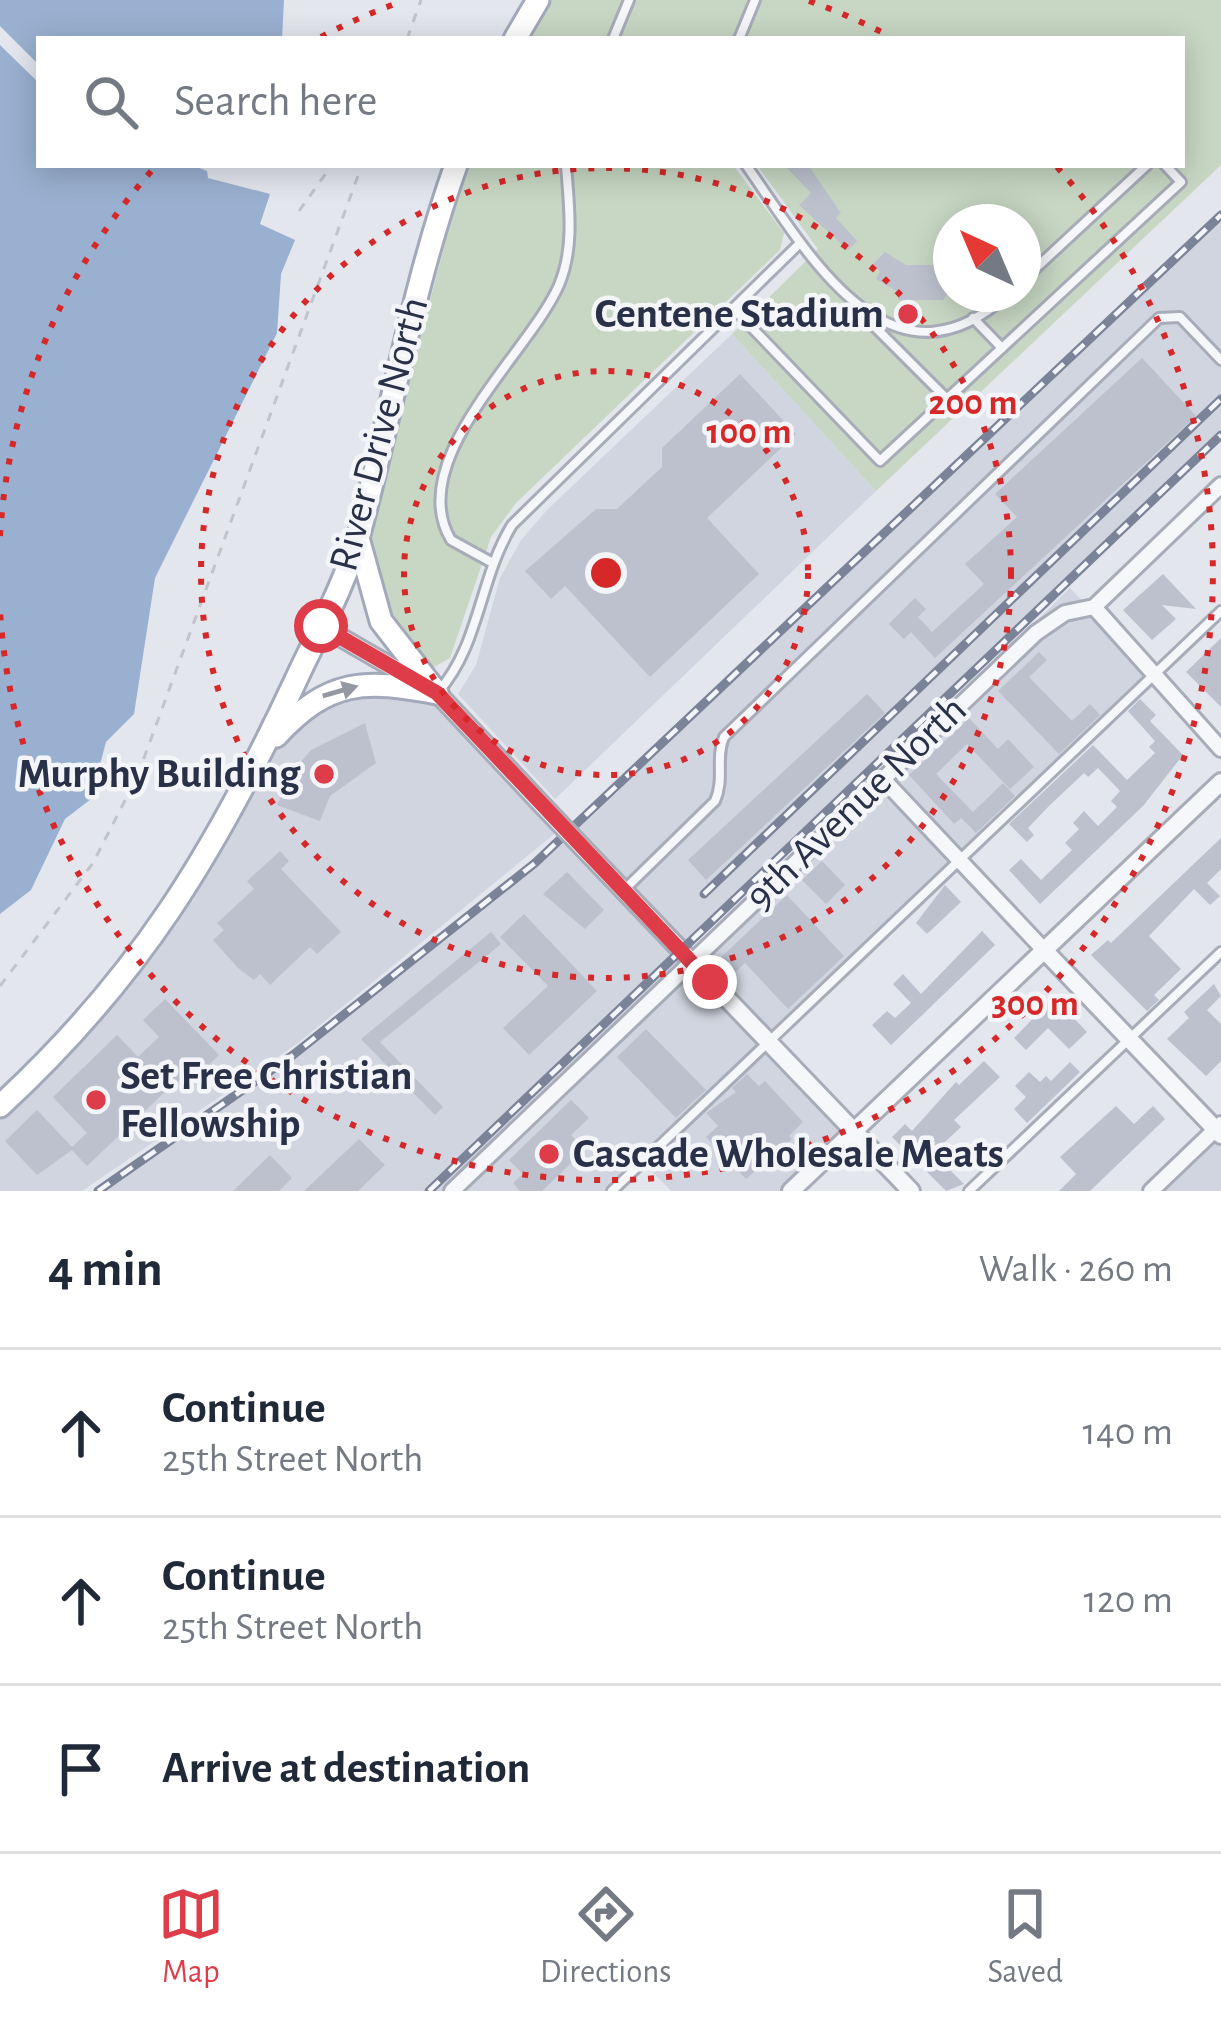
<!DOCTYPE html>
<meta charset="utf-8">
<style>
:root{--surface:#fff;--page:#f2f2f3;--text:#1f2937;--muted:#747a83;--line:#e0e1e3;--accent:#de3c48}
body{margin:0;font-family:"Alegreya Sans",sans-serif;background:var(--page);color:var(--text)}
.compass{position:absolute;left:933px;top:204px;width:108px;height:108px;border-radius:50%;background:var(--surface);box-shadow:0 6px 30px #0003;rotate:316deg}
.stop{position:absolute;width:36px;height:36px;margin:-27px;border:9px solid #de3c48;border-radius:50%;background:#fff}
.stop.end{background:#de3c48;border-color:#fff;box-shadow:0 3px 12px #0008}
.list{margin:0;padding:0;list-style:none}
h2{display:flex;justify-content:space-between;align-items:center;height:156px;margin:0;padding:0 48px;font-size:51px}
h2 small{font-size:39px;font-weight:400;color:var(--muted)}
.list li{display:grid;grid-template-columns:78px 1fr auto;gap:36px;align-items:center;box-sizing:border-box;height:168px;padding:0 48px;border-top:3px solid var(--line)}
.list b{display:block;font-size:45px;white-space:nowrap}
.list p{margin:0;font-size:39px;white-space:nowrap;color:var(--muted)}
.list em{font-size:39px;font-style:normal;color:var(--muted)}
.icon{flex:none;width:66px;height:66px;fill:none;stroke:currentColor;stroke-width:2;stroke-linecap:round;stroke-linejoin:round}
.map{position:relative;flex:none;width:1221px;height:1191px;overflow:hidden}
.search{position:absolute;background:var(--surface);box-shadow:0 6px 30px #0003;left:36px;right:36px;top:36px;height:132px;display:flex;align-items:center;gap:30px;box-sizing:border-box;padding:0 42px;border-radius:0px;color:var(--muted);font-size:45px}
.sheet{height:660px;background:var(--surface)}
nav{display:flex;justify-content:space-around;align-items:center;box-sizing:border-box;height:168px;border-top:3px solid var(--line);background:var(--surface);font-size:33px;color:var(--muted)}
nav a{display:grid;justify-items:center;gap:6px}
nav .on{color:var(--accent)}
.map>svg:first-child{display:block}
.built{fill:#d1d5df}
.green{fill:#c7d7c3;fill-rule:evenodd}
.water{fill:#9ab0d0}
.building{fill:#bcc1cd}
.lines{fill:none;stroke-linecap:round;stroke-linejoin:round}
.service-casing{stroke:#a7acb8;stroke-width:14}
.minor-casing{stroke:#a7acb8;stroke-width:20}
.tertiary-casing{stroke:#a7acb8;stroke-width:22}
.primary-casing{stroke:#a1a9ba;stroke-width:27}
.path{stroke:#c0c4cb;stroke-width:3;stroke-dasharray:9 9;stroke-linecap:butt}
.service{stroke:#f6f7fa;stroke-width:8}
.minor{stroke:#f6f7fa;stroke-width:14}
.tertiary{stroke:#f6f7fa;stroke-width:16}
.primary{stroke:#fff;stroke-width:21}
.rail-casing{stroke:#7a8398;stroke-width:9}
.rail{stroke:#f3f5f9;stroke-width:4.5;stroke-dasharray:14;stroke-linecap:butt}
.tertiary-bridge-casing{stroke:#a7acb8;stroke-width:22;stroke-linecap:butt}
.tertiary-bridge{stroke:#f6f7fa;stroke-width:16}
.oneway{fill:#9498a3}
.route{stroke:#de3c48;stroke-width:15}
.ring{fill:none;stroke:#d62828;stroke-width:6;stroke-dasharray:6 12}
.poi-dot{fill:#de3c48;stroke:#f3f5f9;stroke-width:4.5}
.labels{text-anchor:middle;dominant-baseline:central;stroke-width:9;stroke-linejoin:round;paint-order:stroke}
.poi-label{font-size:42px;font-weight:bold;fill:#283147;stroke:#f3f5f9;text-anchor:end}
.street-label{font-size:42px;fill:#283147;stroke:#f3f5f9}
.centre{fill:#d62828;stroke:#f3f5f9;stroke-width:6}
.ring-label{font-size:36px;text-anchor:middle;font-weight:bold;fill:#d62828;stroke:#f3f5f9;stroke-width:9;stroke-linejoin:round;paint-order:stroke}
</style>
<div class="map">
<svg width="1221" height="1191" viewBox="0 0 1221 1191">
<rect width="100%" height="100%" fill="#e3e6ed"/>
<g class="built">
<path d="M 1221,216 L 1221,429 L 681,952 L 689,961 L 1070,588 L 1153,675 L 770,1043 L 853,1132 L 791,1191 L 671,1191 L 643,1162 L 612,1191 L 99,1191 L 293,1055 L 571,836 Z"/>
<path d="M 732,334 L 876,491 L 555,799 L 458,694 L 476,665 L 500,578 L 521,540 L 547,510 Z"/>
<path d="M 328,692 L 437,693 L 563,827 L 298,1043 L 82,1191 L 0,1191 L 0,1106 L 79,1030 L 263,749 Z"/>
<path d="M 1215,1129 L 1221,1135 L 1221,1191 L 1151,1191 Z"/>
</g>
<g class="green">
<path d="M 552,0 L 1221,0 L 1221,165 L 876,491 L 732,334 L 818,249 L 757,165 L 1182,165 L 1182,39 L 528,39 ZM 951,222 L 1023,222 L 1023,294 L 951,294 Z"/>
<path d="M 466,165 L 733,165 L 784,233 L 780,250 L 515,504 L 491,537 L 450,658 L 432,668 L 424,665 C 392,619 374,582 370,526 Z"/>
</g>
<g class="water">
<path d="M 0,0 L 284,0 L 282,39 L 39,39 L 39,65 L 0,26 Z"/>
<path d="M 0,45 L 39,83 L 39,165 L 192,165 L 207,171 L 208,178 L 270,194 L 260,224 L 295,240 L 281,274 L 277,333 L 155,578 L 134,714 L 106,742 L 91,799 L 65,819 L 31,890 L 0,914 Z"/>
</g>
<g class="building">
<path d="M 784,165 L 808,165 L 841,213 L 836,218 L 857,241 L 848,250 L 799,205 L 811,193 Z"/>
<path d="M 885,252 L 906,265 L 932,265 L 951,255 L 951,290 L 943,300 L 898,300 L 898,292 L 876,279 L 880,271 L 872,265 Z"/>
<path d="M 1142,358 L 1196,416 L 935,658 L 911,632 L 904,639 L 889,624 L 915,598 L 926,609 L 918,617 L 932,632 L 984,584 L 965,564 L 1017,517 L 995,494 Z"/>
<path d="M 740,374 L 796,434 L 707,518 L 759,574 L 650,677 L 565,586 L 551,599 L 525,571 L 596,509 L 617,509 L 662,467 L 662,448 Z"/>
<path d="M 1163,574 L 1196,609 L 1162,605 L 1176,619 L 1152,640 L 1123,610 Z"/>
<path d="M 1221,638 L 1221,707 L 1186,672 Z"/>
<path d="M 1039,652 L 1047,660 L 1029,677 L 1072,721 L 1090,704 L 1100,715 L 1059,754 L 998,691 Z"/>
<path d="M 867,694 L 885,713 L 706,880 L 688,860 Z"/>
<path d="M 1140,699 L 1156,715 L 1150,721 L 1183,755 L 1143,806 L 1040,904 L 1009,870 L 1021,859 L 1041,880 L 1072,850 L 1065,843 L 1079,829 L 1073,823 L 1084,811 L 1098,826 L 1117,807 L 1111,801 L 1120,791 L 1098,768 L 1088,777 L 1084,773 L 1049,806 L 1028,828 L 1034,835 L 1027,842 L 1009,824 L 1093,745 L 1127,780 L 1155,753 L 1149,747 L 1155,741 L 1128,711 Z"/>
<path d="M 969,718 L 998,749 L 1008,739 L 1034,767 L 1010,789 L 967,744 L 936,774 L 973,812 L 1003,783 L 1015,796 L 976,833 L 961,818 L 954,824 L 909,775 Z"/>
<path d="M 365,723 L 376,763 L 330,796 L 320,821 L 277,805 L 294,770 L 311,750 Z"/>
<path d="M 1221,838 L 1221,869 L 1207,883 L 1220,896 L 1210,905 L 1194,889 L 1149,936 L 1181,969 L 1154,995 L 1159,1000 L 1147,1011 L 1091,955 L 1108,940 L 1111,943 Z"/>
<path d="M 280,851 L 289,861 L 281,869 L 341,932 L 317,954 L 310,947 L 270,985 L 260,974 L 254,980 L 238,968 L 213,940 L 224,930 L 217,923 L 254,889 L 247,881 Z"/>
<path d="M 822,861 L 845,885 L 826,904 L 802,880 Z"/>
<path d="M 567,872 L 604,910 L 585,929 L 543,894 Z"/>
<path d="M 945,885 L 961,902 L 927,934 L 916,923 Z"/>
<path d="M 787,895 L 844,956 L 788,1009 L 745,963 L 731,976 L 717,961 Z"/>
<path d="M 524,914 L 597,991 L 529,1055 L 503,1028 L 548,986 L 500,937 Z"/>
<path d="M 982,931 L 995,945 L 891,1045 L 872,1025 L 887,1011 L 895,1018 L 911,1003 L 893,984 L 903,974 L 921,994 Z"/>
<path d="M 491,932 L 501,944 L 380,1042 L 443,1107 L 435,1115 L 361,1039 Z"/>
<path d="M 1214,984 L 1221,996 L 1207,1010 L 1221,1024 L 1221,1061 L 1206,1076 L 1167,1039 L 1189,1018 L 1184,1012 Z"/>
<path d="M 1054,997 L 1087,1032 L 1069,1049 L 1048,1028 L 1026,1050 L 1014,1038 Z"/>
<path d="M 165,999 L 219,1055 L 197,1077 L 192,1072 L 166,1091 L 87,1166 L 72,1150 L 37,1175 L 5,1141 L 37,1110 L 72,1147 L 87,1133 L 53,1097 L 117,1035 L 138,1057 L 159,1037 L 143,1020 Z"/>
<path d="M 646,1029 L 706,1090 L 676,1118 L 617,1057 Z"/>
<path d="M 984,1061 L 1000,1077 L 954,1120 L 961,1127 L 933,1153 L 964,1184 L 946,1191 L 892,1137 L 905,1124 L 912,1131 L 956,1082 L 959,1085 Z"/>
<path d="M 1070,1062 L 1080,1072 L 1027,1123 L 1014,1109 L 1026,1097 L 1015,1086 L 1029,1072 L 1040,1082 L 1046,1076 L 1051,1081 Z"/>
<path d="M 747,1074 L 759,1086 L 765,1081 L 803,1122 L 789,1136 L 792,1139 L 746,1179 L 706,1137 L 718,1126 L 706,1113 L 736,1092 L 732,1088 Z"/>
<path d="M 571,1100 L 589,1118 L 571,1135 L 585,1150 L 542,1191 L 520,1191 L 513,1183 L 523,1174 L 509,1160 Z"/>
<path d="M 1116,1106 L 1134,1124 L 1153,1106 L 1165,1119 L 1090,1191 L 1059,1191 L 1076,1174 L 1060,1157 Z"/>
<path d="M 359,1139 L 385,1165 L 358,1191 L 304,1191 Z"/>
<path d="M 270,1155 L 292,1178 L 279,1191 L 233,1191 Z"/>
</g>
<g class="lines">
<g class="service-casing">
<g id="service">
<path d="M 613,39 L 629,0"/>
<path d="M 739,39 L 755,0"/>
<path d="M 746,165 C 805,248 889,404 1008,294"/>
<path d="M 1023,280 L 1147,165"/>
<path d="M 735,310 L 880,461 L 1181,182 L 1165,165"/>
<path d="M 863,315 L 947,399"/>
<path d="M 973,318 L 1002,348"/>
<path d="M 491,562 L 451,540 C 403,460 530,352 559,285 C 575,247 569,205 566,165"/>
<path d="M 438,692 C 480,645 479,579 512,525 L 797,246"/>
<path d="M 624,890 L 715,801 C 725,779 715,758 724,737 L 1159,318 L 1180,317 L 1221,360"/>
<path d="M 612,1191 L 1221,611"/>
<path d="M 969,1191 L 1221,952"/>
</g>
</g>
<g class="minor-casing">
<g id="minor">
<path d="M 1094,607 L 1221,749"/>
<path d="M 882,778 L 1044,950"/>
<path d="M 452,1191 L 1036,633 L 1065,613 L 1094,607 L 1221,485"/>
<path d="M 1151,1191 L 1221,1124"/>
</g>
</g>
<g class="tertiary-casing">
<g id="tertiary">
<path d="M 321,626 L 437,693 L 544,807"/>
<path d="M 584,849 L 911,1191"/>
<path d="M 1044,950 L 1221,1135"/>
<path d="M 791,1191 L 1221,782"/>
</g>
</g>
<g class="primary-casing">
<g id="primary">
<path d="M 515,39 L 538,0"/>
<path d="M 358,538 L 381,621 L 437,693"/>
<path d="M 276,736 C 329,679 364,679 437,693"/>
<path d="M 0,1106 C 139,978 214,854 294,684 C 316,636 345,585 359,534 C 392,412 413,285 456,165"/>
</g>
</g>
<g class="path">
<path d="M 407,39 L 421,0"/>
<path d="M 299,211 L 332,165"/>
<path d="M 0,986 L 93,863 L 137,777 L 362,165"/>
</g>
<use href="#service" class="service"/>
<use href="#minor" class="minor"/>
<use href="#tertiary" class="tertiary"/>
<use href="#primary" class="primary"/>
<g class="rail-casing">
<g id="rail">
<path d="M 704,894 L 1221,399"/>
<path d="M 98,1191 L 293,1055 L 535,863 L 1221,215"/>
<path d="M 429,1191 L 1221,435"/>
</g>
</g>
<use href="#rail" class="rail"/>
<g class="tertiary-bridge-casing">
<path id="tertiary-bridge" d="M 544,807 L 584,849"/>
</g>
<use href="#tertiary-bridge" class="tertiary-bridge"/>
</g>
<defs><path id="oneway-solid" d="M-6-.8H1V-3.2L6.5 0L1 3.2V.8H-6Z" transform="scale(3)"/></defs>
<use class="oneway" href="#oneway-solid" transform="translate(340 691) rotate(-16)"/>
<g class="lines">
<path class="route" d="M 321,626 L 437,693 L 710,982"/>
</g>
<g class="ring">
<circle cx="606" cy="573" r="202"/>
<circle cx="606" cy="573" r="405"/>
<path d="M0 536A607 607 0 0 1 155 167M321 37A607 607 0 0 1 403 1M809 1A607 607 0 0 1 891 37M1057 167A607 607 0 1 1 0 610"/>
</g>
<g class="poi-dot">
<circle cx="908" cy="314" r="12"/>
<circle cx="324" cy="774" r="12"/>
<circle cx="96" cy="1100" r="12"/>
<circle cx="549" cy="1154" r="12"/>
</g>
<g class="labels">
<g class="poi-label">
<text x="884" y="314">Centene Stadium</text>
<text x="300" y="774">Murphy Building</text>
<text x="120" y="1076" text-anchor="start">Set Free Christian<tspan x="120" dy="48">Fellowship</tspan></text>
<text x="573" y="1154" text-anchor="start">Cascade Wholesale Meats</text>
</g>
<g class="street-label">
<text transform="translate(379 434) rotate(-75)">River Drive North</text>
<text transform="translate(856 803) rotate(-44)">9th Avenue North</text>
</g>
</g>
<circle cx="606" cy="573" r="18" class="centre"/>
<g class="ring-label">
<text x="973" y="414">200 m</text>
<text x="749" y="443">100 m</text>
<text x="1035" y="1015">300 m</text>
</g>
</svg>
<svg class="compass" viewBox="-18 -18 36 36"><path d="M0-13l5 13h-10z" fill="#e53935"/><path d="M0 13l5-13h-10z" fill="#747a83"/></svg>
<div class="stop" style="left:321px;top:626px"></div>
<div class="stop end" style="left:710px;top:982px"></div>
<div class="search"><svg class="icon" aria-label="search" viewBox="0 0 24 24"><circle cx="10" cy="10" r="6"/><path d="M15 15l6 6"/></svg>Search here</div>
</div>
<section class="sheet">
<h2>4 min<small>Walk · 260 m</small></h2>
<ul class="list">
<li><svg class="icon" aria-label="ahead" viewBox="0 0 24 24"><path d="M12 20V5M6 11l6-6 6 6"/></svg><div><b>Continue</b><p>25th Street North</p></div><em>140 m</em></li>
<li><svg class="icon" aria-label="ahead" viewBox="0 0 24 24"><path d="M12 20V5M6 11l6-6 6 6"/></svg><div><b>Continue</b><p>25th Street North</p></div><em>120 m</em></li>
<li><svg class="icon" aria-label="arrive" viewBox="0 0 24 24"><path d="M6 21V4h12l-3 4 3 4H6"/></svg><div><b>Arrive at destination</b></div></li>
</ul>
</section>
<nav>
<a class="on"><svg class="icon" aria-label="map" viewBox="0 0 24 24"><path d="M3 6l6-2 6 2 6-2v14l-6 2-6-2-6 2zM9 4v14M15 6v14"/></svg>Map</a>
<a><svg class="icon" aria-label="directions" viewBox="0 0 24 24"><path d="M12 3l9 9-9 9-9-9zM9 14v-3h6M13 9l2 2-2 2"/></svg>Directions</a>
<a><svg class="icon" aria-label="saved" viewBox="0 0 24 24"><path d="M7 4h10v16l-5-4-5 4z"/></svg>Saved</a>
</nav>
